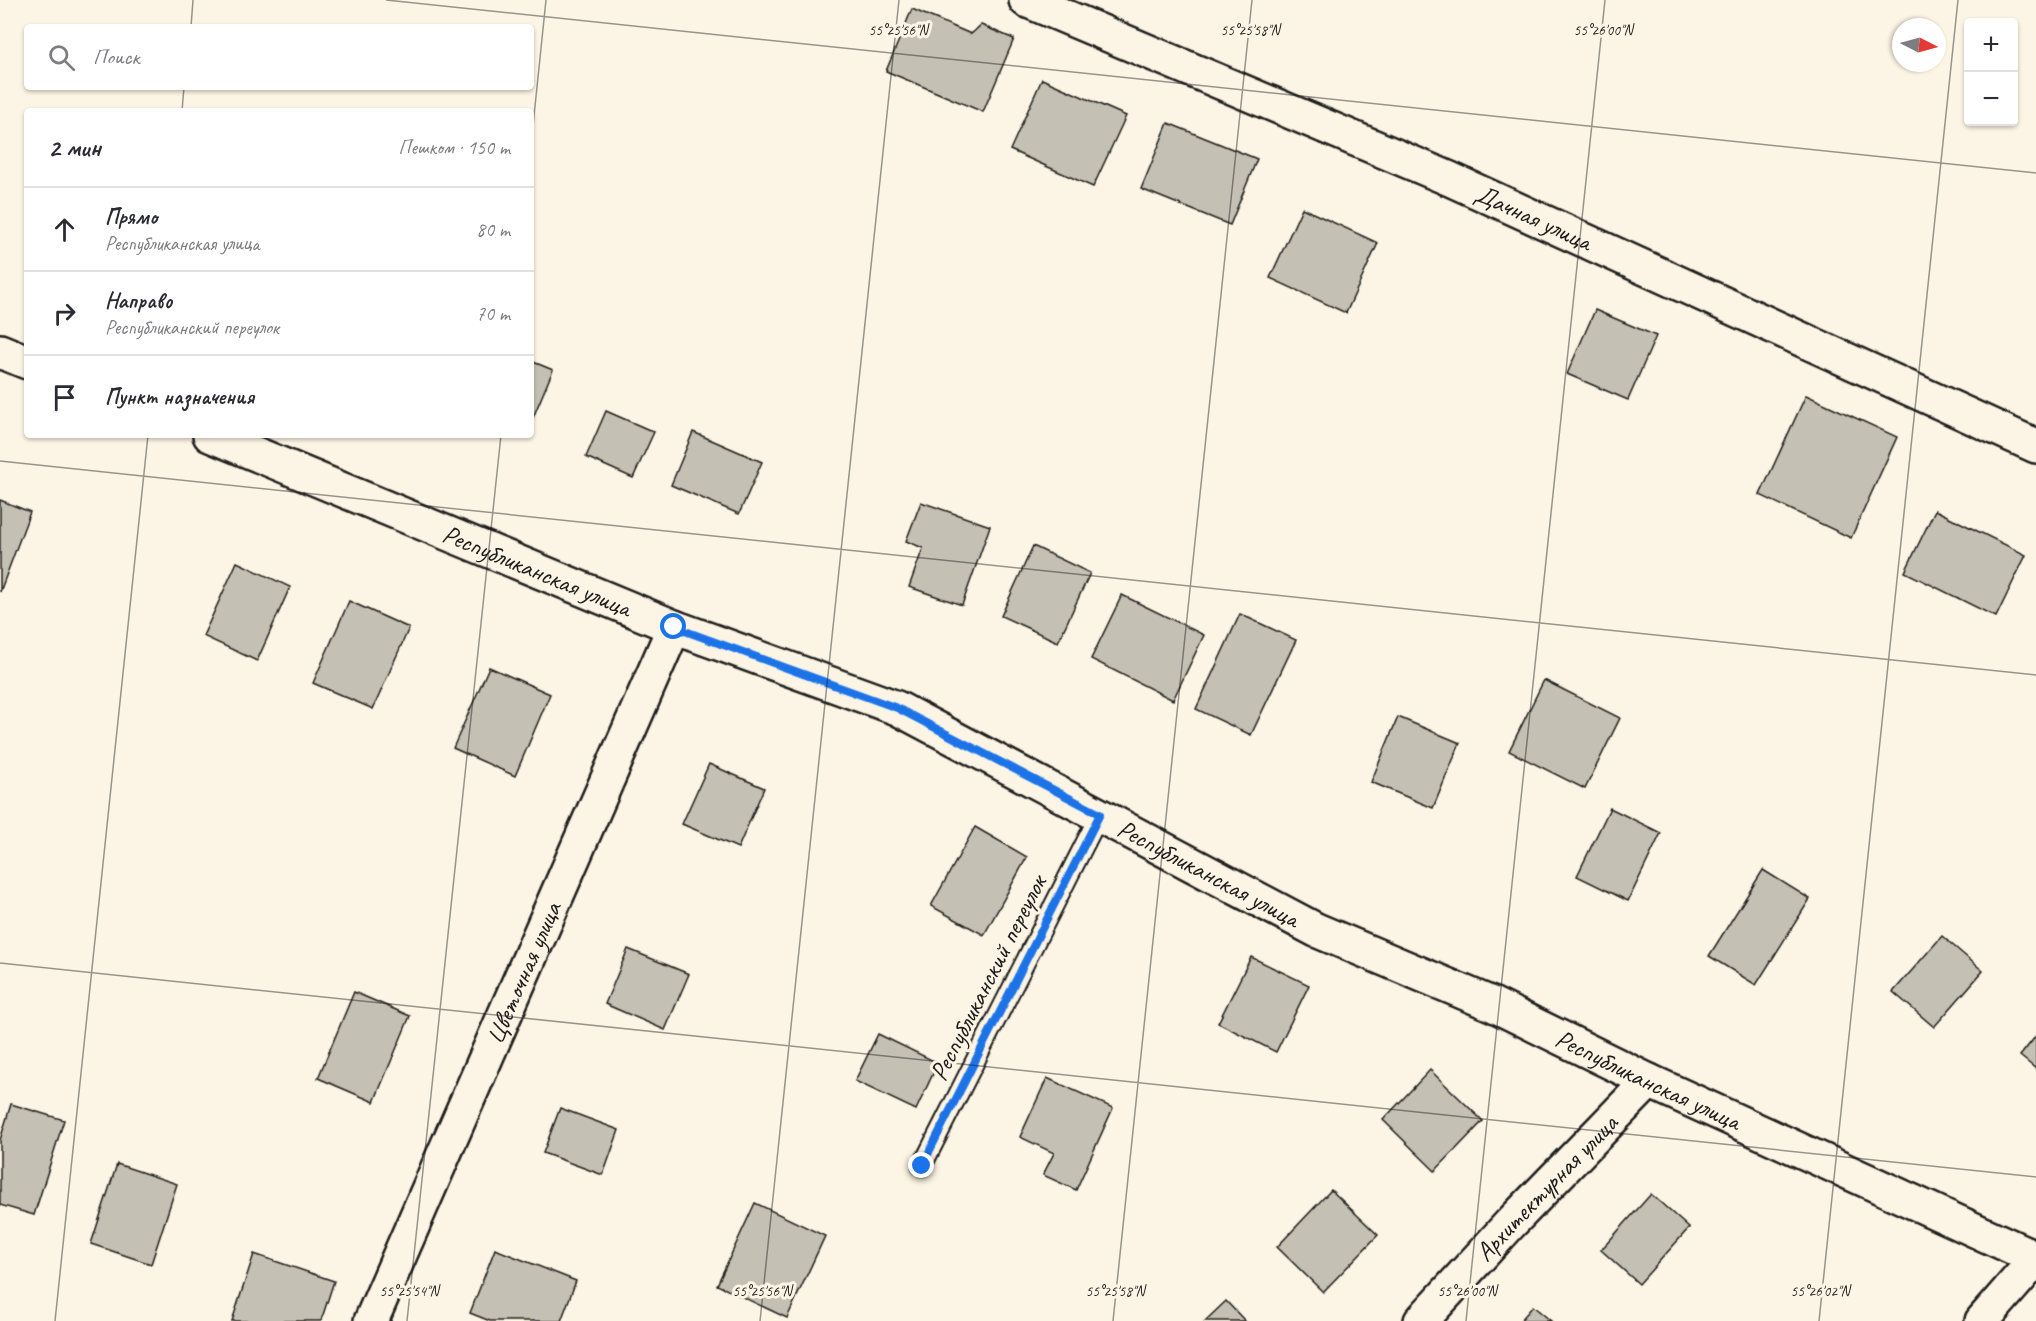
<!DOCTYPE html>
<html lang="ru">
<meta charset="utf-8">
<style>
:root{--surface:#fff;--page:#f7f7f7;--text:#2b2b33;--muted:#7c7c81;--line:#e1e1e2}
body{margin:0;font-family:Caveat,sans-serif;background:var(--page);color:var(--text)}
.controls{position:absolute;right:18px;top:18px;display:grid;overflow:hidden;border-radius:6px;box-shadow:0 2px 4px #0004}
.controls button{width:54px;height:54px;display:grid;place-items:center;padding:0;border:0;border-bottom:2px solid var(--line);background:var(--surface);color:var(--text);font:30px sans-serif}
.compass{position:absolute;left:1892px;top:18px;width:54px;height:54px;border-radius:50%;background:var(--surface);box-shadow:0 2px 4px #0004;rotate:96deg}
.stop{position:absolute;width:18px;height:18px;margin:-14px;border:4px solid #1a73e8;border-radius:50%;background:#fff}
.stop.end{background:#1a73e8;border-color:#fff;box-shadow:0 2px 6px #0008}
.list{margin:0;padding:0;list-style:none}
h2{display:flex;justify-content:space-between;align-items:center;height:78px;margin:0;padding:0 24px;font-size:26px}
h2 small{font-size:20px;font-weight:400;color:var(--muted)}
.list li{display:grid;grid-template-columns:39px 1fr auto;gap:18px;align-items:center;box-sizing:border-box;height:84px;padding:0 24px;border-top:2px solid var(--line)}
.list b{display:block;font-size:22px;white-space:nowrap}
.list p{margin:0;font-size:20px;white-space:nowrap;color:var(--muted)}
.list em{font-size:20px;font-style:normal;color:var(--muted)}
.icon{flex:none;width:33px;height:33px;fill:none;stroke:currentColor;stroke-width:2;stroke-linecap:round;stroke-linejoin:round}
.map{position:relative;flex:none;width:2036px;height:1321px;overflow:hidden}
.search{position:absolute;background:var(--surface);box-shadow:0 2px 4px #0004;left:24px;top:24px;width:510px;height:66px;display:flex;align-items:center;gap:15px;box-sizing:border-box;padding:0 21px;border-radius:6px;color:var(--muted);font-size:22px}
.panel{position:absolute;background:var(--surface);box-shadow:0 2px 4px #0004;left:24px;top:108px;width:510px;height:330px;border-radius:6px}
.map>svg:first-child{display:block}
.building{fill:#c4c0b3;stroke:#1c1c1c;stroke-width:1.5}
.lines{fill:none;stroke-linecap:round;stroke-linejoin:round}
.lane-casing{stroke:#1c1c1c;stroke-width:22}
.street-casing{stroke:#1c1c1c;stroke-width:38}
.secondary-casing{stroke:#1c1c1c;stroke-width:38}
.lane{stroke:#fcf5e5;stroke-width:18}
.street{stroke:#fcf5e5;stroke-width:33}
.secondary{stroke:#fcf5e5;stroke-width:33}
.route{stroke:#1a73e8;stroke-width:8}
.ticks{fill:none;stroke:#1c1c1c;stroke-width:1.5;stroke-opacity:0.45}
.labels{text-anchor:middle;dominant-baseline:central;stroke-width:6;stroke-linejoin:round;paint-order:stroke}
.street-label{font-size:26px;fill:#1c1c1c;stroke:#fcf5e5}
.ticks-label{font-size:15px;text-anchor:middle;fill:#1c1c1c;stroke:#fcf5e5;stroke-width:6;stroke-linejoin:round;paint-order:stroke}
</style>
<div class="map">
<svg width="2036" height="1321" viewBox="0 0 2036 1321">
<rect width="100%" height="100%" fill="#fcf5e5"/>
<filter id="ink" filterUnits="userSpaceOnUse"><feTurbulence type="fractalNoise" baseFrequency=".0167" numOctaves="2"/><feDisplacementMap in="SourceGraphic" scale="12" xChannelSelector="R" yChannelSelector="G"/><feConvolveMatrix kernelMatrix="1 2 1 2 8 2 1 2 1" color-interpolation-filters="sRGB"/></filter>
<g filter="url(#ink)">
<g class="building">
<path d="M 912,9 L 971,34 L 981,25 L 1014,39 L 983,112 L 886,71 Z"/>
<path d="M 1042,79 L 1126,116 L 1093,187 L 1010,150 Z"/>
<path d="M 1168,123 L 1257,159 L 1230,225 L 1141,189 Z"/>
<path d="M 1302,208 L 1378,243 L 1346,313 L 1270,278 Z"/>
<path d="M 1595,310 L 1656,336 L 1628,400 L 1567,374 Z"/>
<path d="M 531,361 L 553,370 L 532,420 L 531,420 Z"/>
<path d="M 1806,395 L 1897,437 L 1851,538 L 1760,495 Z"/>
<path d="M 606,411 L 654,432 L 633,478 L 586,457 Z"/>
<path d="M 693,432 L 762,462 L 739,514 L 671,485 Z"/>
<path d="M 0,500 L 30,512 L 0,592 Z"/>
<path d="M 921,502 L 990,526 L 962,605 L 909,587 L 923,548 L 906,541 Z"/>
<path d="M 1935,510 L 2026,555 L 1996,617 L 1905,572 Z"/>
<path d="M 1033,546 L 1090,573 L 1058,642 L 1001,616 Z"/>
<path d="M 237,562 L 290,587 L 257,661 L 203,636 Z"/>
<path d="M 1122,595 L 1204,635 L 1173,700 L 1091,659 Z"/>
<path d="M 349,601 L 409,628 L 373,709 L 313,683 Z"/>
<path d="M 1240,614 L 1296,640 L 1251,735 L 1196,709 Z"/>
<path d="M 489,667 L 550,694 L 515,776 L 453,748 Z"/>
<path d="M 1544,680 L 1620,718 L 1585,789 L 1509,751 Z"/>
<path d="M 1398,717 L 1460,743 L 1433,808 L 1371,782 Z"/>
<path d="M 709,764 L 764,788 L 738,848 L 682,824 Z"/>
<path d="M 1610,808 L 1661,833 L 1628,901 L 1577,876 Z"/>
<path d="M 975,827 L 1027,857 L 984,935 L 931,906 Z"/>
<path d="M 1763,870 L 1810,899 L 1756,985 L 1709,956 Z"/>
<path d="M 1942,936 L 1983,971 L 1934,1027 L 1893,992 Z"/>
<path d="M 628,949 L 689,974 L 665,1030 L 605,1004 Z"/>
<path d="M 1251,957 L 1309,985 L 1276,1052 L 1218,1023 Z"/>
<path d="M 354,992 L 410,1016 L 374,1102 L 318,1078 Z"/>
<path d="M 878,1034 L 938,1063 L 916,1110 L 855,1081 Z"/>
<path d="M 2036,1036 L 2036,1069 L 2020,1056 Z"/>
<path d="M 1430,1070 L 1483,1121 L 1435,1171 L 1383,1120 Z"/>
<path d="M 1047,1078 L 1113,1108 L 1076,1190 L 1043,1175 L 1054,1153 L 1020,1137 Z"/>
<path d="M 11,1104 L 64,1120 L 34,1215 L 0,1205 L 0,1140 Z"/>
<path d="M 560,1108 L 619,1130 L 603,1175 L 543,1153 Z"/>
<path d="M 117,1164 L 177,1184 L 151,1264 L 91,1244 Z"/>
<path d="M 1331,1190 L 1378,1235 L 1323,1292 L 1277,1247 Z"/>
<path d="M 1651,1194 L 1689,1228 L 1639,1284 L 1601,1250 Z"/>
<path d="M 755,1203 L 825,1236 L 787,1318 L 717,1285 Z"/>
<path d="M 495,1249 L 576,1281 L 561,1321 L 490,1321 L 470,1313 Z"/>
<path d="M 254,1254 L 334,1281 L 321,1321 L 232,1321 Z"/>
<path d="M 1226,1301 L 1245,1321 L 1205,1321 Z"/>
<path d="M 1533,1306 L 1551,1321 L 1520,1321 Z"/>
</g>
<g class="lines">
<g class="lane-casing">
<path id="lane" d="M 922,1166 L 1100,814"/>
</g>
<g class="street-casing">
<g id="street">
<path id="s1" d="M 1026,0 L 1450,179 L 2036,446"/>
<path id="s2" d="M 371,1321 L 674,627"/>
<path id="s3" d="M 1421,1321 L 1510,1224 L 1649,1081"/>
<path d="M 1982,1321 L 2036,1259"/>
</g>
</g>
<g class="secondary-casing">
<g id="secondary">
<path d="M 0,351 L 27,362"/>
<path id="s4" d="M 210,435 L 674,627 L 897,708 L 1316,930 L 1494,1005 L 1649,1081 L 2036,1258"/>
</g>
</g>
<use href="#lane" class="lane"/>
<use href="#street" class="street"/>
<use href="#secondary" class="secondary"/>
</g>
</g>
<g class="lines" filter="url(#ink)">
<path class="route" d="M 674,627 L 897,708 L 1100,814 L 922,1166"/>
</g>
<path class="ticks" d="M 386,0 L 2036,173M 191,27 L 193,0M 182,111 L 184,87M 531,145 L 546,0M 0,461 L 2036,675M 0,963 L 2036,1177M 55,1321 L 148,435M 407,1321 L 501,435M 760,1321 L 899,0M 1113,1321 L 1252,0M 1466,1321 L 1605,0M 1819,1321 L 1958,0"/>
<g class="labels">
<g class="street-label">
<text stroke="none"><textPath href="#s1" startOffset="552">Дачная улица</textPath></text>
<text stroke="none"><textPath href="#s4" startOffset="354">Республиканская улица</textPath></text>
<text stroke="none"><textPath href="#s4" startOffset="1092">Республиканская улица</textPath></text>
<text stroke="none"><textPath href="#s2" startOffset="380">Цветочная улица</textPath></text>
<text transform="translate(988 978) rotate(-63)">Республиканский переулок</text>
<text stroke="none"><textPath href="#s4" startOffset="1578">Республиканская улица</textPath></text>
<text stroke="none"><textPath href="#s3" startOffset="183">Архитектурная улица</textPath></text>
</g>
</g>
<g class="ticks-label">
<text x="898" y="35">55°25'56"N</text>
<text x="1250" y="35">55°25'58"N</text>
<text x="1603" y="35">55°26'00"N</text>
<text x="409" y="1296">55°25'54"N</text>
<text x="762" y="1296">55°25'56"N</text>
<text x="1115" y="1296">55°25'58"N</text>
<text x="1467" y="1296">55°26'00"N</text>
<text x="1820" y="1296">55°26'02"N</text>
</g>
</svg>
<div class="controls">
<button>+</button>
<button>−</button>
</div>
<svg class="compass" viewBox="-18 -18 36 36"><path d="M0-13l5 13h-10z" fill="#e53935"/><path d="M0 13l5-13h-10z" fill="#7c7c81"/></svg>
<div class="stop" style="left:674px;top:627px"></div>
<div class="stop end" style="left:922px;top:1166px"></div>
<div class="search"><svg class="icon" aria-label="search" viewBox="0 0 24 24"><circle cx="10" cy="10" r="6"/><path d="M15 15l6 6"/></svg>Поиск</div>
<section class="panel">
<h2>2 мин<small>Пешком · 150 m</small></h2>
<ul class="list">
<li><svg class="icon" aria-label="ahead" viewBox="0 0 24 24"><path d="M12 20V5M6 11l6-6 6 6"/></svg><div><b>Прямо</b><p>Республиканская улица</p></div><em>80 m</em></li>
<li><svg class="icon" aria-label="right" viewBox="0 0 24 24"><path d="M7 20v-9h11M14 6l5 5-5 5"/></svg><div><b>Направо</b><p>Республиканский переулок</p></div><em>70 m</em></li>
<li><svg class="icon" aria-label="arrive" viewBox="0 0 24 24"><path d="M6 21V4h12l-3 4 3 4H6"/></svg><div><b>Пункт назначения</b></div></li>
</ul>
</section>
</div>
